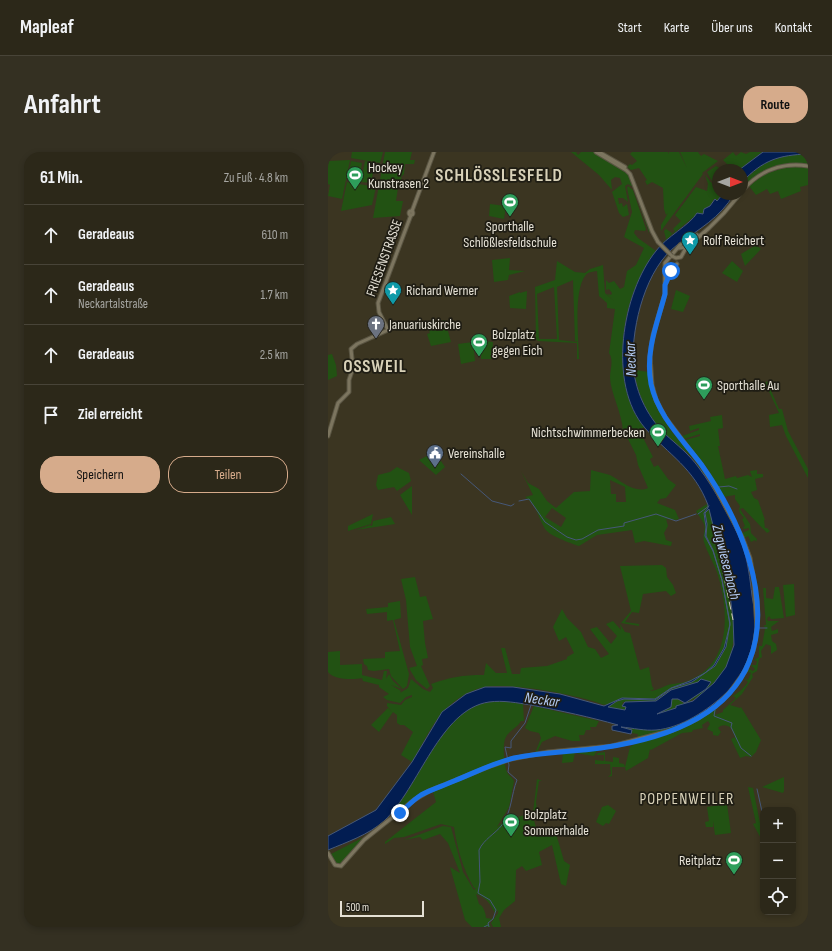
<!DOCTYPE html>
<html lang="de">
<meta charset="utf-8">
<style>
:root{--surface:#2c2819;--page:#343022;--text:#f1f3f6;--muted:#a6a6a2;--line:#484438;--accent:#d6ab8b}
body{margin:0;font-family:"Sofia Sans Condensed",sans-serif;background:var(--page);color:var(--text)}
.controls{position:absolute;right:12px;bottom:12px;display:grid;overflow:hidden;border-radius:8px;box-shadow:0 2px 6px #0003}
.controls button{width:36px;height:36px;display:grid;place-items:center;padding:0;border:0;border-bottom:1px solid var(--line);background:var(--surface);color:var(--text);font:20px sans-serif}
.compass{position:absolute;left:384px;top:12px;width:36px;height:36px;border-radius:50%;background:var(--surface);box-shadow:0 2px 6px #0003;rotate:90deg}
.scale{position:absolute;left:12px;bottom:10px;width:84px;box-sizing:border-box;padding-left:4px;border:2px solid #e5e1d5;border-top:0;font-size:11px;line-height:14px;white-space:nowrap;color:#e5e1d5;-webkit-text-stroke:3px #1f1d14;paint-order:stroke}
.stop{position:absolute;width:12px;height:12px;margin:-9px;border:3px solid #1a73e8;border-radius:50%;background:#fff}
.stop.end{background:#1a73e8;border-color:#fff;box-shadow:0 1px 4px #0008}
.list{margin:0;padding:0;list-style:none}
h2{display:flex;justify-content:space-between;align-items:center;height:52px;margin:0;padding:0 16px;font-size:17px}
h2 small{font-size:13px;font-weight:400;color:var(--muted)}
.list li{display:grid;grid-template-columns:26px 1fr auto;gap:12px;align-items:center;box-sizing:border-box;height:60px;padding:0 16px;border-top:1px solid var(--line)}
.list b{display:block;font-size:15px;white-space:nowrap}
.list p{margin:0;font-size:13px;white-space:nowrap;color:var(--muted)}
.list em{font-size:13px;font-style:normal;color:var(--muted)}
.actions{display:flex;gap:8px;padding:12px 16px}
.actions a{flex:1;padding:9px 0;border:1px solid var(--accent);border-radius:16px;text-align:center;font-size:14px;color:var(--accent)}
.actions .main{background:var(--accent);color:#111}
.icon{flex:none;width:22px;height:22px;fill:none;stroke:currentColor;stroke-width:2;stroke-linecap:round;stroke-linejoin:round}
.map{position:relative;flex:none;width:480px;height:775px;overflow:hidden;border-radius:16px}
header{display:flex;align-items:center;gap:24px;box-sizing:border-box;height:56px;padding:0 20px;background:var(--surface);border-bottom:1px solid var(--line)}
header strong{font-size:19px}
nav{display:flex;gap:22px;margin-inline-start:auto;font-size:14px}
.intro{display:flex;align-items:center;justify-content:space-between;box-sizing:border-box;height:96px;padding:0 24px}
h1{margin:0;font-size:28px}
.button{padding:10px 18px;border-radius:16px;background:var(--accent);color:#111;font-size:14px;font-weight:700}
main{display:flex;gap:24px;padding:0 24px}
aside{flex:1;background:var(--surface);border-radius:16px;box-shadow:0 2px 6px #0003}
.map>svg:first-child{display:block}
.green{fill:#225213;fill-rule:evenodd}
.water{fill:#021d52;stroke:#465879;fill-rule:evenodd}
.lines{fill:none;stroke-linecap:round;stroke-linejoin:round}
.stream{stroke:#465879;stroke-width:1}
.secondary-casing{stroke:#595442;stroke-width:5}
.secondary{stroke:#7c755f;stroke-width:3}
.rail{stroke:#cfcbbe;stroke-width:1;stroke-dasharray:8 4;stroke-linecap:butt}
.secondary-bridge-casing{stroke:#595442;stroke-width:5;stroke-linecap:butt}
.secondary-bridge{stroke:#7c755f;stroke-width:3}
.route{stroke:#1a73e8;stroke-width:5}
.labels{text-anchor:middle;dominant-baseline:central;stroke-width:3.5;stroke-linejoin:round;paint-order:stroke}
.poi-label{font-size:14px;fill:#e5e1d5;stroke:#1f1d14;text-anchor:start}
.street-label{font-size:14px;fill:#e5e1d5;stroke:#1f1d14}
.water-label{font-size:15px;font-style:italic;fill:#b3cbf4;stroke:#1f1d14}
.quarter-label{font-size:16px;letter-spacing:1px;fill:#d8d1b8;stroke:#1f1d14}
.district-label{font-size:18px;font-weight:bold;letter-spacing:1px;fill:#d8d1b8;stroke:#1f1d14}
</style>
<header>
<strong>Mapleaf</strong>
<nav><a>Start</a><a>Karte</a><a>Über uns</a><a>Kontakt</a></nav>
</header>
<div class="intro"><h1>Anfahrt</h1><a class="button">Route</a></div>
<main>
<aside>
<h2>61 Min.<small>Zu Fuß · 4.8 km</small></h2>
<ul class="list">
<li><svg class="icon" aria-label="ahead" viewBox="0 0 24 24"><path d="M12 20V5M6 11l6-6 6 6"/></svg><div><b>Geradeaus</b></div><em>610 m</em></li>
<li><svg class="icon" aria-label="ahead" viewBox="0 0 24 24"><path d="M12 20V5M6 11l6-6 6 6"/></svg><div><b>Geradeaus</b><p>Neckartalstraße</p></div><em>1.7 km</em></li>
<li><svg class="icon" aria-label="ahead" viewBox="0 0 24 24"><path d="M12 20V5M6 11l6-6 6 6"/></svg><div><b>Geradeaus</b></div><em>2.5 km</em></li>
<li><svg class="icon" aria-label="arrive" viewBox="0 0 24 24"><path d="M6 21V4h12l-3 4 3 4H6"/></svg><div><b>Ziel erreicht</b></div></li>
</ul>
<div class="actions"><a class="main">Speichern</a><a>Teilen</a></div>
</aside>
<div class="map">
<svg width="480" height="775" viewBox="0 0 480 775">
<rect width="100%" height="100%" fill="#3b3521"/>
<g class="green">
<path d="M 24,0 L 55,0 L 52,11 L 23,6 Z"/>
<path d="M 57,0 L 84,0 L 82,8 L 87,8 L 86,12 L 77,12 L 76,22 L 73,25 L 74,29 L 70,36 L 68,49 L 75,49 L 72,64 L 45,66 Z"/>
<path d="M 243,0 L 248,0 L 250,3 L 253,0 L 266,0 L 301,22 L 321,77 L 320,82 L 320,77 L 305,35 L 300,32 L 297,34 L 300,50 L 295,46 L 290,46 L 291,52 L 294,51 L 295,55 L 299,52 L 301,63 L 295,65 L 291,61 L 284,40 L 294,32 L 292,26 L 287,25 L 283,28 L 284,38 L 271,23 Z"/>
<path d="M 304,0 L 340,0 L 341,2 L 341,0 L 351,0 L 359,16 L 352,0 L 370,0 L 373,4 L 376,2 L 390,9 L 374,21 L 375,22 L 333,79 L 333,73 L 340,61 L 338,63 L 336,57 L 335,36 L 324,30 L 319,33 L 317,29 L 319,28 L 311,16 L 303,18 L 299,15 L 302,12 L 304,13 L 309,9 L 302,2 Z"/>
<path d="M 405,0 L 408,4 L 413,0 L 418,2 L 422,0 L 434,0 L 411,18 L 390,18 L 390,42 L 393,42 L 390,48 L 386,47 L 382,54 L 376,57 L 375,62 L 368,63 L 334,91 L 338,87 L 336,79 L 338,77 L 344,81 L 342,84 L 347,79 L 345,77 L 353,69 L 347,63 L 368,35 L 379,39 L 380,32 L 377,23 L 387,35 L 379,20 L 388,14 L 393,17 L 399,12 L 395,8 Z"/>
<path d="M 463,2 L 480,2 L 480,13 L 445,16 L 414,37 L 414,30 L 436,11 Z"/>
<path d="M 22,8 L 14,47 L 0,44 L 2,33 L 0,32 L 0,9 Z"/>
<path d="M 23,9 L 34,11 L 31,28 L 20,26 Z"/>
<path d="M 37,9 L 47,11 L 43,31 L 33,30 Z"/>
<path d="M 462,14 L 480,15 L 480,33 L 472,35 L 473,39 L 453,47 L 450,39 L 442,42 L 439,37 L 428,43 L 421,34 L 437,22 Z"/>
<path d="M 19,30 L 48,35 L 44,53 L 13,59 Z"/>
<path d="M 300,34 L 305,38 L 318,77 L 317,79 L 307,78 L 306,81 L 310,86 L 328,99 C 291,148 282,223 317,275 L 311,278 L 325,305 L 322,307 L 326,315 L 330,313 L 340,327 L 348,333 L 338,346 L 332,347 L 329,351 L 347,358 L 351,367 L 347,368 L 338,367 L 340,374 L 336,381 L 338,388 L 344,390 L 343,394 L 316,389 L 307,391 L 304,378 L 269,383 L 251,394 C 242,391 222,384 217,377 C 210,366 209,352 197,345 L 205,343 L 193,319 L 200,331 L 211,337 L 219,349 L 228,356 L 246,340 L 262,339 L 263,318 C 269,320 276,321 282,323 C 293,329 307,342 320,336 L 310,313 L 308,303 L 299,285 L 282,281 L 281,279 L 295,279 C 294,261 283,242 282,226 C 282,217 286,209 281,201 L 287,157 L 279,156 L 279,151 L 271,144 L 269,119 C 267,119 263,120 260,121 C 244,133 251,189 251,207 L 249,207 L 249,182 L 249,189 L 247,189 L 245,128 L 229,135 L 231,188 L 249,190 L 249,191 L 210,189 L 208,187 L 207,135 L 227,128 L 229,109 L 247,120 L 257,121 L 262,117 L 275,113 L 277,141 L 286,149 L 279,142 L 283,143 L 284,141 L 281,137 L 278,138 L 278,128 L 281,131 L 286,129 L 292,137 L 296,135 L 299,119 L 308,113 L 316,96 L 296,85 L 304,60 L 299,36 ZM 226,135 L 229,187 L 211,187 L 209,142 ZM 282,328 L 297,335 L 298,350 L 288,350 L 288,342 L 283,342 ZM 224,356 L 238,366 L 233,375 L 217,365 Z"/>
<path d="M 162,52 L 178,54 L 176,67 L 161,64 Z"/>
<path d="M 428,93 L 433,97 L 417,114 L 413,102 Z"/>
<path d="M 182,106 L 181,118 L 197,119 L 181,123 L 180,128 L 166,130 L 164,108 Z"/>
<path d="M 404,109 L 415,119 L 409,130 L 394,121 Z"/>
<path d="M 348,138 L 362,144 L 355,160 L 343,157 Z"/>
<path d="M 199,139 L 198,157 L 182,156 L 181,144 L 192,140 L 192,141 Z"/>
<path d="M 117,168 L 123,190 L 103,194 L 99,182 L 102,181 L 99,173 Z"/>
<path d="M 153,189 L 165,190 L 164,207 L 153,207 Z"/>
<path d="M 145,190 L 147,209 L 133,212 L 130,192 Z"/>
<path d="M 306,196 L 308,198 L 308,218 L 320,220 C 321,240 339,281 356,292 L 383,329 L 414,389 L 413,389 C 399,362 385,334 367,309 C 358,297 345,291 335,280 C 313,257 304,228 306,196 Z"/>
<path d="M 4,202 L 8,213 L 9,224 L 0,228 L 0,203 Z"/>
<path d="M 439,229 L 451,257 L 454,257 L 460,279 L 480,317 L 480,326 L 458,284 L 454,273 L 442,275 L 441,263 L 451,261 L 437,231 Z"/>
<path d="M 394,263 L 395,276 L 390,277 L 392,294 L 390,294 L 397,327 L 408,324 L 409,326 L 420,323 L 424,325 L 422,319 L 429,318 L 429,322 L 435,322 L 435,325 L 427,327 L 429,338 L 423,340 L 426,346 L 430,348 L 437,368 L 436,368 L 437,376 L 439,376 L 442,379 L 439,381 L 415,356 L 412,357 L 422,372 L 423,381 L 429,387 L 428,390 L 427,388 L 423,390 L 420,384 L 417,386 L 414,381 L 421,378 L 421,376 L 416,377 L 415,375 L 417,374 L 414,367 L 416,366 C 412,361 410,360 412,354 L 407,347 L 407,343 L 395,345 L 380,317 L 357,288 L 372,284 L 372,282 L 356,287 L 354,284 L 371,278 L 371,276 L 362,279 L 361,274 L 383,269 L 382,265 Z"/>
<path d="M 107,300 L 110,303 L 103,307 L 106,313 L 113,309 L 117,315 L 108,323 L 91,308 Z"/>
<path d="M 69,315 L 81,321 L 83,329 L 69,339 L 66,335 L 50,338 L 48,333 L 50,323 L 62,320 Z"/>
<path d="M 84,334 L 84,363 L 72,343 Z"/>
<path d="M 379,352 L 384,365 L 405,466 L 406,483 L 403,505 L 392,525 L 374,542 L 357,552 L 353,552 L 338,561 L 329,562 L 343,555 L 344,547 L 350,547 L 355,551 L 361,549 L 377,537 L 377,528 L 373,527 L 370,530 L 343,538 L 328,549 L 295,550 L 294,554 L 298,555 L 297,558 L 280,555 L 277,552 L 276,553 C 251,543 178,529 153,536 C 141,539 128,547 119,556 C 104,570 95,592 84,610 L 73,603 L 85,580 L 76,573 L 72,573 L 69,571 L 69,563 L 65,560 L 51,580 L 43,573 L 60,556 L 64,560 L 59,554 L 59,551 L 73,553 L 77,548 L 84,545 L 84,543 L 78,545 L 72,551 L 59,548 L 55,545 L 61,542 L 51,535 L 51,533 L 35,529 L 34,526 C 26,528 5,528 0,520 L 0,500 L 12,499 L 12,513 L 34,512 L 34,523 L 54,528 L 56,519 L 59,519 L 58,527 L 61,522 L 65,529 L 74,537 L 63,533 L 73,539 L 72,541 L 80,536 L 83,527 L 95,537 L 102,540 L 105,536 L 103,532 C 124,525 133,523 156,523 L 158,511 L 168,521 L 179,521 L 173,496 L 177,496 L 184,522 L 192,522 L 193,516 L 219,514 L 239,507 L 239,505 L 246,501 L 238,485 L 231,489 L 225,475 L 234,457 L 239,466 L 253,480 L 260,495 L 267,497 L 273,506 L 281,502 L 262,477 L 269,475 L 283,492 L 289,484 L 278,472 L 285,469 L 293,478 L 292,472 L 297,480 L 302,481 L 312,518 L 321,515 L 324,534 L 326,537 L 322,539 C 329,539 337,533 344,532 C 350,531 357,531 362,528 C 402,512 401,461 391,427 C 388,414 380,403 376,390 C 374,384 378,378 376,372 C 374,368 370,363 368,359 Z"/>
<path d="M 45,362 L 43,372 L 20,379 L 20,374 Z"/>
<path d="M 63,365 L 67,372 L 28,378 L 42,373 L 44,374 L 45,369 Z"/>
<path d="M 334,413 L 338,416 L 339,425 L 345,433 L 348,441 L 343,444 L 338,439 L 315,442 L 311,461 L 304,460 L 297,470 L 311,472 L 311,474 L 293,471 L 303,459 L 292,414 Z"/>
<path d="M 87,425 L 92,445 L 98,444 L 105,467 L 95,469 L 97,491 L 100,506 L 94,507 L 95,513 L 93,514 L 102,534 L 99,537 L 88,528 L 81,516 L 89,514 L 82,495 L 78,448 L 73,427 Z"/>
<path d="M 466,432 L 467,463 L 458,465 L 455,433 Z"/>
<path d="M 447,435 L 451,435 L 456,466 L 443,467 L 441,464 L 439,467 L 440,469 L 451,469 L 443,475 L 444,479 L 450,477 L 450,481 L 443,483 L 444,489 L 448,492 L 449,498 L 443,502 L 443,494 L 438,492 L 433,499 L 434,505 L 431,507 L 429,519 L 424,522 L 425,525 L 414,542 L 402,553 L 412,556 L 413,555 L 433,588 L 428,600 L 423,605 L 418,604 L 412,606 L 403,587 L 407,585 L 403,576 C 399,573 394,572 390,576 L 393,580 L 390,584 L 385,583 L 385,580 L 379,577 L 382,572 L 380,569 L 374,573 L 375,576 L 365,578 L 364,580 L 354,581 L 323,598 L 322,597 L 320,606 L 298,619 L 297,615 L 284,615 L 284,624 L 280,625 L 283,622 L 282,612 L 267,612 L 267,608 L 276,609 L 276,603 L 268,603 L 270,601 L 277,600 L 277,609 L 285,610 L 285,605 L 291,606 L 291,611 L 296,612 L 297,615 L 302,595 L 308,591 L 363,572 L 386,558 L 388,558 L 387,563 L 395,560 L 395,558 L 408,546 L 405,544 C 411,540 415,537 420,530 L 416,526 L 420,528 L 423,521 L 420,520 L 421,517 L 425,519 L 427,517 L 423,513 L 428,513 L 429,509 L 426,508 L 431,505 L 431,494 L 434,494 L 437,477 L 436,473 L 438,473 L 435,436 L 438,436 L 438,446 L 445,447 Z"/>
<path d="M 72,449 L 73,466 L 66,468 L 81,522 L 79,534 L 75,537 L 63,524 L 61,517 L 46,519 L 40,518 L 39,514 L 36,512 L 35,507 L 57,506 L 57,500 L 72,499 L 65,468 L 59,469 L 59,460 L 39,462 L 38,457 L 60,455 L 60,451 Z"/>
<path d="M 173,549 L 195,552 L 196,569 L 193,569 C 189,576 181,579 178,585 C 174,591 176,617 180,622 C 182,625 184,625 186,629 L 181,655 L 169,675 L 183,665 L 186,669 L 189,665 L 205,661 L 209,627 L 214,629 L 211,629 L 208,650 L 210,665 L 202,671 L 206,668 L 210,683 L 227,678 L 236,709 L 242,713 L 238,734 L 233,732 L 224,693 L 211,700 L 214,713 L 198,719 L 194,714 L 188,718 L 187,749 L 176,758 L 171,766 L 173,775 L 165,775 L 163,771 L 170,761 L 170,758 L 161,771 L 163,775 L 144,775 L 137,768 L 122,715 L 132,721 L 120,691 L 112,682 L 95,688 L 92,685 L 76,688 L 115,674 L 123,675 L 135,720 L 146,738 L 148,736 L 146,736 C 135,717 129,696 126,675 L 113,672 L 76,685 L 66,686 L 57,692 L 57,690 L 108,650 L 105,640 L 91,644 L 73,656 L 69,654 C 91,627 111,573 140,557 C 150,551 162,550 173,549 ZM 148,742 C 158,745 162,752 167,761 L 165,767 L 158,766 C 158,763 156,754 151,752 Z"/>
<path d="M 206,554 L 271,569 L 268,575 L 262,575 L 263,578 L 258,578 L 256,583 L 251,583 L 252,589 L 244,589 L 227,584 L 214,590 L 209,600 L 207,601 L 213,586 L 211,581 L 202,579 L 197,576 Z"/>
<path d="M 374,560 L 375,562 C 354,574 332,581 309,587 L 310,582 L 304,581 L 304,577 L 293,576 L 334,577 Z"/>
<path d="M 305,590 L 269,599 L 266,604 L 247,601 L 245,610 L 234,611 L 235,600 L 274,596 Z"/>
<path d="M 456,625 L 456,639 L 455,641 L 434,635 Z"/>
<path d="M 420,635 L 425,636 L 432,671 L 435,671 L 435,690 L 425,672 L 428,671 Z"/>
<path d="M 399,652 L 403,681 L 387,683 L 385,669 L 385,675 L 378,675 L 377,670 L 381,669 L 379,655 Z"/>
<path d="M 280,653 L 288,659 L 281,672 L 278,671 L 275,674 L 268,670 L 274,655 Z"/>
<path d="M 34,686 L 35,688 L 13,712 L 9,712 L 3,702 Z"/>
</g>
<g class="water">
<path d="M 435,0 L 480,0 L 480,2 C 451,3 435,8 414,30 L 414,18 L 411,18 Z"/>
<path d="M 395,42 L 406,42 C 392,66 371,77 349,93 C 318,116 304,172 305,210 C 306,237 318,263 337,282 C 349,293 361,302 371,316 C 386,336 405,370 414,392 C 420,409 422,427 424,444 C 425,451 427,457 427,464 C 429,492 417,522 398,541 C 380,558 353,576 328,578 C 317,579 305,576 293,575 L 304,578 L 303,582 L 284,578 L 284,574 L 290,573 C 262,565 234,559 203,553 C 190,551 175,548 161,550 C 112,557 91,636 56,669 C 40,683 19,690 0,698 L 0,684 L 48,658 L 84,610 L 114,560 L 138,542 L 157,535 L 185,535 L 232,542 L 276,554 L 294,546 L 327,547 L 343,536 L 362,529 L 377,521 L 386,513 L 396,496 L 402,473 L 394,428 L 385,399 L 377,384 L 378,375 L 376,361 L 380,356 L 380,353 C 366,316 341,303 317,276 C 279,232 294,141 328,99 C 338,85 362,73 369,61 L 375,62 L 376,57 L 382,54 L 387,47 L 389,49 ZM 381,357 L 402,443 L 405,466 L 406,493 L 398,515 L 386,531 L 365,549 L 348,554 L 348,556 L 329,562 L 343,555 L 344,547 L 350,547 L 357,551 L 378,537 L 383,530 L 373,527 L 370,530 L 343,538 L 328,549 L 297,550 L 294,554 L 298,555 L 297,558 L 280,555 L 289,549 L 296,547 L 327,548 L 344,536 L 364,530 L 387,514 L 398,495 L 402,471 L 394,428 L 385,398 L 378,384 L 379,372 L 377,361 Z"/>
</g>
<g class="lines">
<g class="stream">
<path d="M 133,322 L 164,349 L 183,354 L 186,352"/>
<path d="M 391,335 L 401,334 L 409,337"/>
<path d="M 191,349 L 201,347 L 217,370 L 239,385 L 248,388 L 254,387 L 270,378 L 296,374 L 296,371 L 328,362 L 348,369 L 368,362"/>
<path d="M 370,362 L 381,354"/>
<path d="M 431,476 L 439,476"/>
<path d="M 387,558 L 386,564 L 404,571 L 403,575 L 413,596 L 423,604"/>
<path d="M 429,637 L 435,664"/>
<path d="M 156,775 L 160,773"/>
<path d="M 161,775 L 160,771 L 165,767 L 168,758 L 162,748 L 150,741 L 152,730 L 151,698 C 156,687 167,682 174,673 C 184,659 183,643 189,628 L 180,620 L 181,613 L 177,595 L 183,596 L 183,589 L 197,571 L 203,553"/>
</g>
<g class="secondary-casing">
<g id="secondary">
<path d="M 268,0 L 298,18 L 302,22 L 324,79 L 330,90"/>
<path d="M 271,0 L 297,15"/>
<path d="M 414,39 C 431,19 454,10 480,14"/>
<circle cx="83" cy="61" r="2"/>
<path d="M 84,59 L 106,0"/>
<path d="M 351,96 L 359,95 L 381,76 L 396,61 L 412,42"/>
<path d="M 344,104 L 348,106 L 353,105 L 359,94"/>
<path d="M 338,131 L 345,116 L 349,112"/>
<path d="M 0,284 L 10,251 L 21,240 L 21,228 L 25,216 L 23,197 L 29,192 L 60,178 L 51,160 L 50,151 L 83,63"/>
<path d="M 0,701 L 7,713 L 13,714 L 36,688 L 86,648 L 101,639 L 160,615 L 183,607 L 220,600 L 284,594 L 345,578 L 369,567 L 387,555 L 402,540 L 418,518 L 426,496 L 429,476 L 426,430 L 422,406 L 414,385 L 388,337 L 374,314 L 337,265 L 328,248 L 324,233 L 322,204 L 325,183 L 337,142 L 337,111 L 352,93 L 369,83"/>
</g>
</g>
<use href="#secondary" class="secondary"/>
<path class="rail" d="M 389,391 L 405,468"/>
<g class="secondary-bridge-casing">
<path id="secondary-bridge" d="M 330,90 L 344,104"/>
</g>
<use href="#secondary-bridge" class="secondary-bridge"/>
</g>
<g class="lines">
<path class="route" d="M 72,661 C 79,655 85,648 93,643 C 104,637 115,634 126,629 C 146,621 165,611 186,606 C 215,600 244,600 273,596 C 329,588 398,568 421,510 C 447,446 410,364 373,312 C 354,287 330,264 323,232 C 317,200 329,172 337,142 L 337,133 L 343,119"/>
</g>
<defs>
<g id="stadium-pin" transform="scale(0.9)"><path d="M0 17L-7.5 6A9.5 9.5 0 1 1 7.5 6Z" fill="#2e9e5b" stroke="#1f1d14"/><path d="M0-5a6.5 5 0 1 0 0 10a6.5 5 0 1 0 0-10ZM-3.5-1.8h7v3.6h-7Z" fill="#fff"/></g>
<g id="sight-pin" transform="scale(0.9)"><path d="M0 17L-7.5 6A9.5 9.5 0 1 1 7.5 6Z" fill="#0f9aa8" stroke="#1f1d14"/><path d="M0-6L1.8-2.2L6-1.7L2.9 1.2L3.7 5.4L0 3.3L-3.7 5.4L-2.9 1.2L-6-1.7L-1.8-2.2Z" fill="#fff"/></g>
<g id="church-pin" transform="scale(0.9)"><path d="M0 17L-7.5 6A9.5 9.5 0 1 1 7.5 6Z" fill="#6b7280" stroke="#1f1d14"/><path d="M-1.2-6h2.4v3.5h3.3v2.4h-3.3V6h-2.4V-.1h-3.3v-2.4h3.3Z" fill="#fff"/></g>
<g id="civic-pin" transform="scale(0.9)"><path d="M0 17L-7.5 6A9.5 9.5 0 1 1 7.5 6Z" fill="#5c6f8a" stroke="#1f1d14"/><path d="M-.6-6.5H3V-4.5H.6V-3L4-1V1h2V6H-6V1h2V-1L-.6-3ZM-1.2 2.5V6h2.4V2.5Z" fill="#fff"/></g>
</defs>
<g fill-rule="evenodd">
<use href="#stadium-pin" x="27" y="23"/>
<use href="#stadium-pin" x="182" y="50"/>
<use href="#sight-pin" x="362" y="88"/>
<use href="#sight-pin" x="65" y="138"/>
<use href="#church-pin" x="48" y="172"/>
<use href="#stadium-pin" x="151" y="190"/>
<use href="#stadium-pin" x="376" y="233"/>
<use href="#stadium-pin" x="330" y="280"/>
<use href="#civic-pin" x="107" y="301"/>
<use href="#stadium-pin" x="183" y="670"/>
<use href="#stadium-pin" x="406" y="708"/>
</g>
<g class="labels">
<g class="poi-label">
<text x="40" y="15">Hockey<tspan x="40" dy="16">Kunstrasen 2</tspan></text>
<text x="182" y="74" text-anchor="middle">Sporthalle<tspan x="182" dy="16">Schlößlesfeldschule</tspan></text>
<text x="375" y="88">Rolf Reichert</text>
<text x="78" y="138">Richard Werner</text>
<text x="61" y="172">Januariuskirche</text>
<text x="164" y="182">Bolzplatz<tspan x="164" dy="16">gegen Eich</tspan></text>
<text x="389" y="233">Sporthalle Au</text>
<text x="317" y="280" text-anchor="end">Nichtschwimmerbecken</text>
<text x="120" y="301">Vereinshalle</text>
<text x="196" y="662">Bolzplatz<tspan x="196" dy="16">Sommerhalde</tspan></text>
<text x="393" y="708" text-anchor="end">Reitplatz</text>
</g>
<g class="street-label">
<text transform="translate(56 106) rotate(-70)">FRIESENSTRASSE</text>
</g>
<g class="water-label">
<text transform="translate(303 207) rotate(-92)">Neckar</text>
<text transform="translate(398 410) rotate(76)">Zugwiesenbach</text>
<text transform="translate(214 548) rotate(8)">Neckar</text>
</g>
<g class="quarter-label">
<text x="359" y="647">POPPENWEILER</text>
</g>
<g class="district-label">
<text x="171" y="23">SCHLÖSSLESFELD</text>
<text x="47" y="214">OSSWEIL</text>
</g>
</g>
</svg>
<div class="controls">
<button>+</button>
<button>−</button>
<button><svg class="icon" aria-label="locate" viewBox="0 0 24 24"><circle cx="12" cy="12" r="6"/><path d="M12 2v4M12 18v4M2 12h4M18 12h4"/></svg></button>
</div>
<svg class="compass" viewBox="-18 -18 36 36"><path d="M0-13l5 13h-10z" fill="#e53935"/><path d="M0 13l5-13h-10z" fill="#a6a6a2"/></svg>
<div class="scale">500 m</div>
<div class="stop" style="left:343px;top:119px"></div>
<div class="stop end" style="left:72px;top:661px"></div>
</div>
</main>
